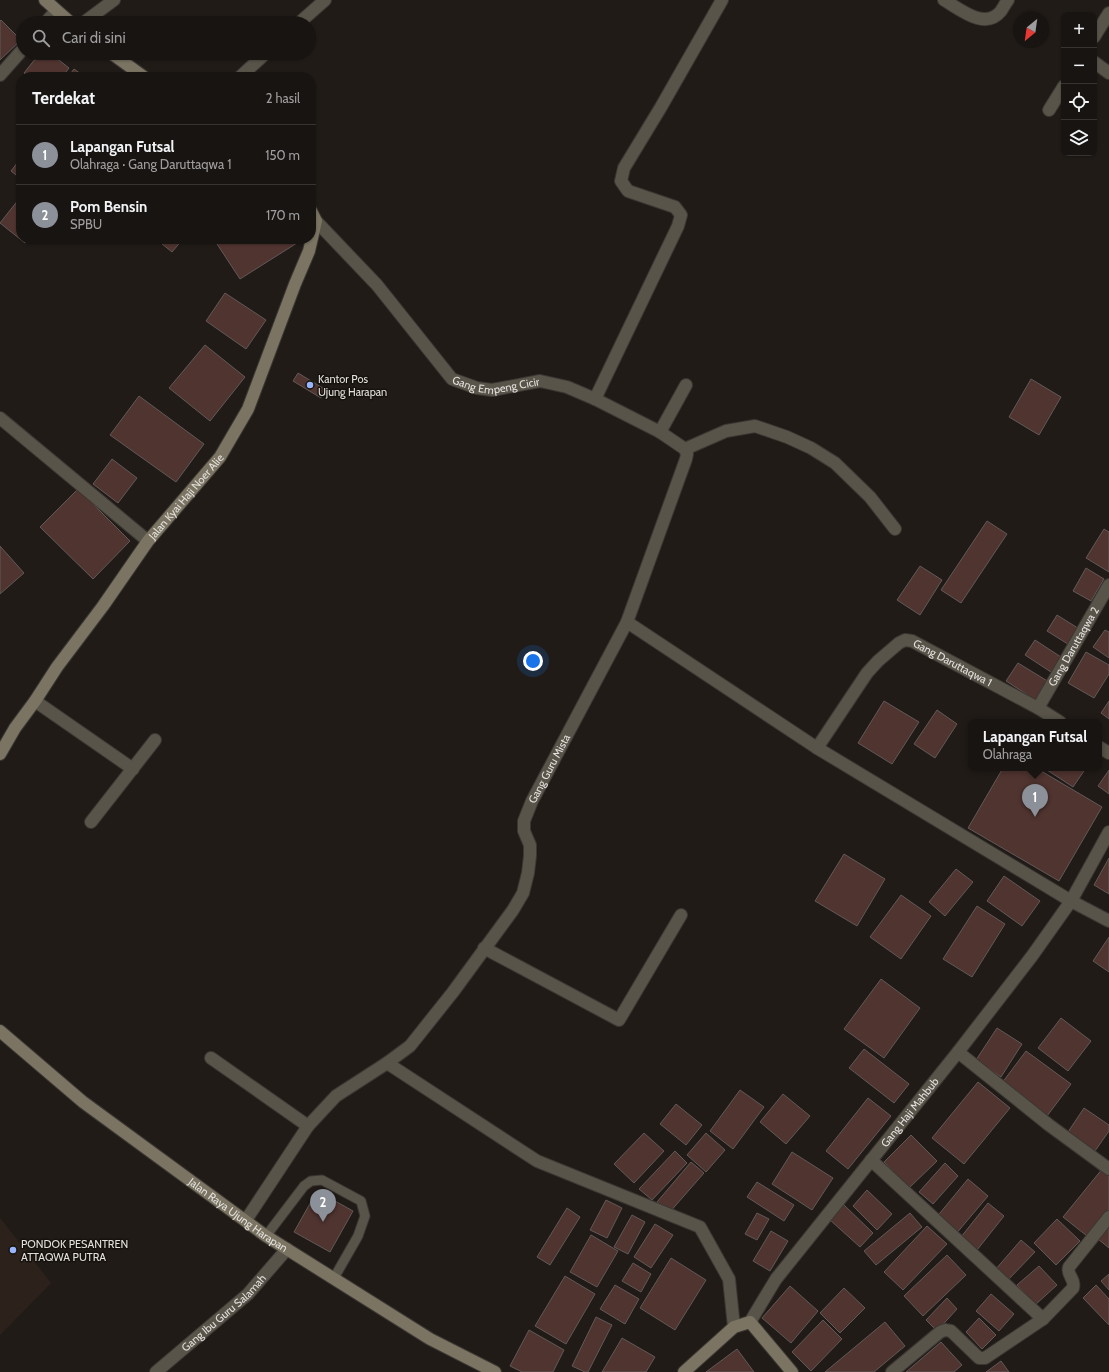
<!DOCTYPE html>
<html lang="id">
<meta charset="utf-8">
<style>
:root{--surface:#181411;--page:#211d1a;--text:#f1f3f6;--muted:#9f9e9f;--line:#363331;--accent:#8c9099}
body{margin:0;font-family:Cabin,sans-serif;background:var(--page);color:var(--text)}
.controls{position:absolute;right:12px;top:12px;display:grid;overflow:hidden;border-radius:8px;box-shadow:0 1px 3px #0004}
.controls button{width:36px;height:36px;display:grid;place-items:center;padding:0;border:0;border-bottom:1px solid var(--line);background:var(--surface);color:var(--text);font:20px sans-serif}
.compass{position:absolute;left:1013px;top:12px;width:36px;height:36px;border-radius:50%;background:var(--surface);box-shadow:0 1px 3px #0004;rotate:209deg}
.you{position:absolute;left:533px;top:661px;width:14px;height:14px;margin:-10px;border:3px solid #fff;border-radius:50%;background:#1a73e8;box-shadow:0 0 0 6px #1a73e833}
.badge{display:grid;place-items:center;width:26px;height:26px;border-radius:50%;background:var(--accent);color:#fff;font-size:13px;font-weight:700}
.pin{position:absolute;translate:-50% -33px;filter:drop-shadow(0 1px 2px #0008)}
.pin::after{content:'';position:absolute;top:21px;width:14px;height:12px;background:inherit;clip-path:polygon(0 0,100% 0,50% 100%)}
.popup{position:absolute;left:968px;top:719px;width:134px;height:52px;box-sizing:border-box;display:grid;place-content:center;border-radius:8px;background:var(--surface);filter:drop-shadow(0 1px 3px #0005);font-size:13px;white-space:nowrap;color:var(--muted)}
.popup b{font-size:15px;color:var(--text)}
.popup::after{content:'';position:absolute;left:50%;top:100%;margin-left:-8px;border:8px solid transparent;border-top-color:var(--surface)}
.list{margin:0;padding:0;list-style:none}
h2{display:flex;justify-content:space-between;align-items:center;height:52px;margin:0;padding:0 16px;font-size:17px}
h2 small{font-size:13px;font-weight:400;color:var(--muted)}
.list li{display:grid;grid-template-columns:26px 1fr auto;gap:12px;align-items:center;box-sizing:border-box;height:60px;padding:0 16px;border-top:1px solid var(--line)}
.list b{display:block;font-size:15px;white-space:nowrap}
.list p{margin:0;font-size:13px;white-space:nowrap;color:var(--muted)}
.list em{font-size:13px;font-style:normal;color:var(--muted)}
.icon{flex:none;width:22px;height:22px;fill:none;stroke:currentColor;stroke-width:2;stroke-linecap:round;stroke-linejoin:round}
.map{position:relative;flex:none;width:1109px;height:1372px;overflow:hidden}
.search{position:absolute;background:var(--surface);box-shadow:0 1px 3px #0004;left:16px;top:16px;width:300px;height:44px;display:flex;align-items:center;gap:10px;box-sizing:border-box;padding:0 14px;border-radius:22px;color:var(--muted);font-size:15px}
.panel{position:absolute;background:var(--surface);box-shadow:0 1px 3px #0004;left:16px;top:72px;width:300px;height:172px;border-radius:16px}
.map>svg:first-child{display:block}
.built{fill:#2c221b}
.building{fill:#503430;stroke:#615958}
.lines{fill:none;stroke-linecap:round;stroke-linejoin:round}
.lane-casing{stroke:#3b3733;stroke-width:11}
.street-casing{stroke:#3b3733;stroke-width:14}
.secondary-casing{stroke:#3b3733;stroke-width:14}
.lane{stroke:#595449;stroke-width:9}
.street{stroke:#595449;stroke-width:12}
.secondary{stroke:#7b7462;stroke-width:12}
.poi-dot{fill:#98b5fd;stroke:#16120e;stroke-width:1.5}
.labels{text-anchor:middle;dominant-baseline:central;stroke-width:3;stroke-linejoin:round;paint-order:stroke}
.poi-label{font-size:11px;fill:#e3e0dd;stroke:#16120e;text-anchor:start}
.street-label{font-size:11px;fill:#e3e0dd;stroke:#16120e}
</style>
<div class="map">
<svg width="1109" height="1372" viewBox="0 0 1109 1372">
<rect width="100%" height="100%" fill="#201b17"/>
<path class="built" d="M 0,1218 L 51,1283 L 0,1335 Z"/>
<g class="building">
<path d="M 1,20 L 21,40 L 0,60 L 0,21 Z"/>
<path d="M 40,53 L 50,53 L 69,68 L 62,77 L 30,77 L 24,73 Z"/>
<path d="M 74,69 L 85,77 L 68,77 Z"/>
<path d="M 21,158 L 21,179 L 11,171 Z"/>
<path d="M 19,199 L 21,200 L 21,239 L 28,239 L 25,243 L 0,223 Z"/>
<path d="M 156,239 L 183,239 L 172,252 Z"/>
<path d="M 224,239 L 295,239 L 297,243 L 240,279 L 217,244 Z"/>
<path d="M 225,293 L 266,320 L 246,349 L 206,321 Z"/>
<path d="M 205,345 L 245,377 L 210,421 L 169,388 Z"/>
<path d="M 298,373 L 326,390 L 321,398 L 293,381 Z"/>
<path d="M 1031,379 L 1061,397 L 1039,435 L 1009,417 Z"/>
<path d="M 139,396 L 204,444 L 176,482 L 110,435 Z"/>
<path d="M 112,459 L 137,478 L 118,503 L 93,484 Z"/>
<path d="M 78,489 L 130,541 L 93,579 L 40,527 Z"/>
<path d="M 987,521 L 1007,534 L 961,603 L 941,590 Z"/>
<path d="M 1104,529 L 1109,532 L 1109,572 L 1086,558 Z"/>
<path d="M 0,546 L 24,573 L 0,594 Z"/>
<path d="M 920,566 L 942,580 L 920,615 L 897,600 Z"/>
<path d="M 1086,568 L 1104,579 L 1091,601 L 1073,591 Z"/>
<path d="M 1057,615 L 1081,630 L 1071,646 L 1047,631 Z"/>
<path d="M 1105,630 L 1109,632 L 1109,658 L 1093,647 Z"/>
<path d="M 1035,640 L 1064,659 L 1054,674 L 1025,655 Z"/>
<path d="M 1086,652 L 1109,665 L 1109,674 L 1094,698 L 1068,683 Z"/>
<path d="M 1018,663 L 1049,682 L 1037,701 L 1006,681 Z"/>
<path d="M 884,701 L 919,722 L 892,764 L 858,743 Z"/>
<path d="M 1109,701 L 1109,719 L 1101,713 Z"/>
<path d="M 937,710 L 957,724 L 935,758 L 914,744 Z"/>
<path d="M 1003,768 L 1036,768 L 1102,807 L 1059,881 L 968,828 Z"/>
<path d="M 1044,768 L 1086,768 L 1073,787 Z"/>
<path d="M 1109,770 L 1109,794 L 1098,786 Z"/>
<path d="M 844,854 L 885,879 L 857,926 L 815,901 Z"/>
<path d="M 1109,858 L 1109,894 L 1094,885 Z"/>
<path d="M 956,869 L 973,882 L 945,916 L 929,902 Z"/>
<path d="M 1004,876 L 1040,901 L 1022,926 L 987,901 Z"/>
<path d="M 901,895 L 931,916 L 901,959 L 870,937 Z"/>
<path d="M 977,906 L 1005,924 L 972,977 L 943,959 Z"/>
<path d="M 1109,937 L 1109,972 L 1093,961 Z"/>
<path d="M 881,979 L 920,1008 L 884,1058 L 844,1029 Z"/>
<path d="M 1061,1018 L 1091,1041 L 1068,1071 L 1038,1048 Z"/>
<path d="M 997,1028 L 1022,1044 L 1001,1077 L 976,1060 Z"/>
<path d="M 864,1049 L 909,1084 L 894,1103 L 849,1068 Z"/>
<path d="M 1026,1051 L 1071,1084 L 1047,1116 L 1002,1083 Z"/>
<path d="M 978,1082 L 1010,1108 L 964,1164 L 932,1138 Z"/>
<path d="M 740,1090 L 764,1107 L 733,1149 L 710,1131 Z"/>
<path d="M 783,1094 L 810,1116 L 786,1144 L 760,1122 Z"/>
<path d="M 868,1098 L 891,1116 L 848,1169 L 826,1151 Z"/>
<path d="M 676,1104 L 702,1125 L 686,1145 L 660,1124 Z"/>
<path d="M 1084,1108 L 1109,1125 L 1109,1131 L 1095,1151 L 1068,1132 Z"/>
<path d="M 644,1133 L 664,1151 L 634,1183 L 614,1164 Z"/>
<path d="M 706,1133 L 725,1150 L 706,1172 L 687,1155 Z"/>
<path d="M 911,1135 L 937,1161 L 909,1188 L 884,1162 Z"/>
<path d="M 675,1151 L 687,1163 L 652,1200 L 639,1189 Z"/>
<path d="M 792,1152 L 833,1178 L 812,1210 L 772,1184 Z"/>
<path d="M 691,1162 L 704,1173 L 669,1213 L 657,1202 Z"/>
<path d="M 945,1163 L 958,1176 L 933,1204 L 919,1192 Z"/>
<path d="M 1103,1168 L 1109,1173 L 1109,1209 L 1087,1236 L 1063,1217 Z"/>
<path d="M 968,1179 L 988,1196 L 955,1235 L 935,1219 Z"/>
<path d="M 757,1182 L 794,1205 L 784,1221 L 747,1197 Z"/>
<path d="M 867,1190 L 892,1214 L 877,1230 L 853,1206 Z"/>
<path d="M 317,1191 L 353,1211 L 330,1252 L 294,1232 Z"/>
<path d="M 606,1200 L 622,1208 L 607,1238 L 590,1230 Z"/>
<path d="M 988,1203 L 1004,1216 L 977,1250 L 961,1237 Z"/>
<path d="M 844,1205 L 873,1233 L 860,1247 L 830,1220 Z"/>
<path d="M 567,1208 L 580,1217 L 550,1265 L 537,1257 Z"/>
<path d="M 757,1213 L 769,1219 L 757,1240 L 745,1234 Z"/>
<path d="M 910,1213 L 922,1227 L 876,1265 L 864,1251 Z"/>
<path d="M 632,1215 L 645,1222 L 628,1254 L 614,1247 Z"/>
<path d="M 1057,1219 L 1080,1241 L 1056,1265 L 1034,1243 Z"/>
<path d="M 655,1224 L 673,1235 L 651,1268 L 634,1257 Z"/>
<path d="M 1109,1225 L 1109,1248 L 1098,1239 Z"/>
<path d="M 927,1226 L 947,1244 L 903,1290 L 884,1272 Z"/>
<path d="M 771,1231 L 788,1241 L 770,1271 L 753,1261 Z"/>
<path d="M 591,1235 L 618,1251 L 597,1287 L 570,1272 Z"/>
<path d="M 1021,1240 L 1035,1252 L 1007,1281 L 995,1270 Z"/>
<path d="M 947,1255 L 966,1275 L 923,1316 L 904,1296 Z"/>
<path d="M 671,1258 L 706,1280 L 675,1330 L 640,1308 Z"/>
<path d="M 633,1263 L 651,1274 L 641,1292 L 622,1281 Z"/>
<path d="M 1039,1266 L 1057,1285 L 1035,1305 L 1017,1285 Z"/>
<path d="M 1109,1274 L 1109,1290 L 1101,1281 Z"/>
<path d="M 565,1276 L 595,1294 L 566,1344 L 535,1326 Z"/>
<path d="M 615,1285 L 639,1299 L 625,1324 L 600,1309 Z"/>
<path d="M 1096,1285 L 1109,1299 L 1109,1325 L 1083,1298 Z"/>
<path d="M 790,1286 L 818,1311 L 791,1343 L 762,1318 Z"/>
<path d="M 844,1288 L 865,1308 L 840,1333 L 820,1313 Z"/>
<path d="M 991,1294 L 1014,1314 L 999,1331 L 976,1311 Z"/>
<path d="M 947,1298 L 957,1309 L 937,1331 L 926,1320 Z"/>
<path d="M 596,1317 L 612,1325 L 588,1372 L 585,1372 L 572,1366 Z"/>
<path d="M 979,1318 L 996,1335 L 982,1349 L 966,1332 Z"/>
<path d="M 823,1320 L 842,1339 L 811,1371 L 792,1352 Z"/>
<path d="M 885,1322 L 905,1346 L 874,1372 L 825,1372 Z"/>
<path d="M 529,1330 L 564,1350 L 553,1372 L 522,1372 L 510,1366 Z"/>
<path d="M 622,1338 L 655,1357 L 646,1372 L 602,1372 Z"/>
<path d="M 941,1342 L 962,1365 L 954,1372 L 906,1372 Z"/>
<path d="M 737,1349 L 754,1372 L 706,1372 Z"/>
<path d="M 1001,1361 L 1009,1372 L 986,1372 Z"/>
</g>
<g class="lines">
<g class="lane-casing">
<path id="lane" d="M 266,1236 L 304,1186 L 311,1181 L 322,1180 L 361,1201 L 365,1216 L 358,1236 L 334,1278"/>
</g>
<g class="street-casing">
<g id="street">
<path d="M 944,0 C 960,9 985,31 1001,11 C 1003,8 1005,4 1008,0"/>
<path d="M 45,23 L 56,11"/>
<path d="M 83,23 L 114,0"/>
<path d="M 299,23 L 325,0"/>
<path d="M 1094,37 L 1109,13"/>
<path d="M 1094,62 L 1109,73"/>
<path d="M 0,75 L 23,49"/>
<path d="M 240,77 L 266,53"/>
<path d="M 1049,110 L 1064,86"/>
<path id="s1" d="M 316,221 L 377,285 L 452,379 L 477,388 L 492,390 L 540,381 L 567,387 L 595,399 L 660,432 L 685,449"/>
<path d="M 595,399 L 678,226 L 681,215 L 675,207 L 628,191 L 621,181 L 624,168 L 661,107 L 722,0"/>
<path d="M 0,418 L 148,541"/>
<path d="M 660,432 L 686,385"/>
<path d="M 685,449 L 726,431 L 755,426 L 787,437 L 811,448 L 835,463 L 870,497 L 895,529"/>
<path d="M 627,622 L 817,748 L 1071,901 L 1109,921"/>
<path d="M 35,701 L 133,769"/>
<path id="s2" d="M 1038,708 L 1109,585"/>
<path d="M 1099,747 L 1109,753"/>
<path id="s3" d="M 817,748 L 867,673 L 878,661 L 899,643 L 905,640 L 912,641 L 1038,708 L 1060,722"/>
<path d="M 91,822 L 155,740"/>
<path d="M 484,948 L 619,1020 L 681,915"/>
<path d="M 958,1052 L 1049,1125 L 1109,1169"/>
<path d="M 211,1058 L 308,1126"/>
<path id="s4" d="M 387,1063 L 410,1046 L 453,992 L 513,910 L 523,893 L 528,873 L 530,856 L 530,845 L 524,831 L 524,821 L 532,801 L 627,622 L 686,459 L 687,454 L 685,449"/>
<path d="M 871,1160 L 1043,1319"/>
<path d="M 246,1220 L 308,1126 L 336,1096 L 387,1063 L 537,1161 L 700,1227 L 729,1279 L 734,1327"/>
<path id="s5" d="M 750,1322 L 776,1279 L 958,1052 L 1032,956 L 1071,901 L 1109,832"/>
<path id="s6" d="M 156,1372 L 248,1294 L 287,1249"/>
<path d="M 892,1372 L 940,1332 L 945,1330 L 951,1331 L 979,1358 L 985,1358 L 1043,1319 L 1073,1288 C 1076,1279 1066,1275 1069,1267 L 1109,1217"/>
</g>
</g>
<g class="secondary-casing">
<g id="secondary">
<path d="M 45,0 L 71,23"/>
<path d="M 111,53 L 144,77"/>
<path id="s7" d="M 0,754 L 15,728 L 35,701 L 57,667 L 103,606 L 148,541 L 220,457 L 248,409 L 295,284 L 309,251 L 316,221 L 311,211"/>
<path id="s8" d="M 0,1031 L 83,1102 L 266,1236 L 430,1339 L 495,1372"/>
<path d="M 684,1372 L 734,1327 L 750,1322 L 792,1372"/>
</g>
</g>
<use href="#lane" class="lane"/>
<use href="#street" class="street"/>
<use href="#secondary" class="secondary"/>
</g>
<g class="poi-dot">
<circle cx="310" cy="385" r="4"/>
<circle cx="13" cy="1250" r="4"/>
</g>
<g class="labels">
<g class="poi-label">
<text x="318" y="379">Kantor Pos<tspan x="318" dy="13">Ujung Harapan</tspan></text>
<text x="21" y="1244">PONDOK PESANTREN<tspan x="21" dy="13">ATTAQWA PUTRA</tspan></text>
</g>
<g class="street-label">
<text stroke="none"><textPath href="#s1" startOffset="254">Gang Empeng Cicir</textPath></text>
<text stroke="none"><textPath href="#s7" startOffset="318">Jalan Kyai Haji Noer Alie</textPath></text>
<text stroke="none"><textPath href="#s2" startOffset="71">Gang Daruttaqwa 2</textPath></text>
<text stroke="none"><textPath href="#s3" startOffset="194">Gang Daruttaqwa 1</textPath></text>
<text stroke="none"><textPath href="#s4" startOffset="351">Gang Guru Mista</textPath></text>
<text stroke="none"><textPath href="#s5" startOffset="264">Gang Haji Mahbub</textPath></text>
<text stroke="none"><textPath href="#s8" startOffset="301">Jalan Raya Ujung Harapan</textPath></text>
<text stroke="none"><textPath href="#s6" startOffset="90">Gang Ibu Guru Salamah</textPath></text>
</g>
</g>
</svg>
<div class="controls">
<button>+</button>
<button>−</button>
<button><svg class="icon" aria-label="locate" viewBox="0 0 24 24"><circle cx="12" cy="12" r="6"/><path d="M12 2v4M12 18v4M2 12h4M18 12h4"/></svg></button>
<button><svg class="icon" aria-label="layers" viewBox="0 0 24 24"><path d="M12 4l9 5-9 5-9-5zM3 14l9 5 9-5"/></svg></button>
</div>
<svg class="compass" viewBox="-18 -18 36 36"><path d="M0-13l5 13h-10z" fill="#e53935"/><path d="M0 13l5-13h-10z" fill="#9f9e9f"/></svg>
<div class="you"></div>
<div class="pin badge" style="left:1035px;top:817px">1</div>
<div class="popup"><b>Lapangan Futsal</b>Olahraga</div>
<div class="pin badge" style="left:323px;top:1222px">2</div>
<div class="search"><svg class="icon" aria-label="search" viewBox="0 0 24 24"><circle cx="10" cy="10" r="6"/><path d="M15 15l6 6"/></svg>Cari di sini</div>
<section class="panel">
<h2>Terdekat<small>2 hasil</small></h2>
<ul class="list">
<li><span class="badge">1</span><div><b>Lapangan Futsal</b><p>Olahraga · Gang Daruttaqwa 1</p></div><em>150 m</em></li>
<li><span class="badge">2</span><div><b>Pom Bensin</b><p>SPBU</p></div><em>170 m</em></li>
</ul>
</section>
</div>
